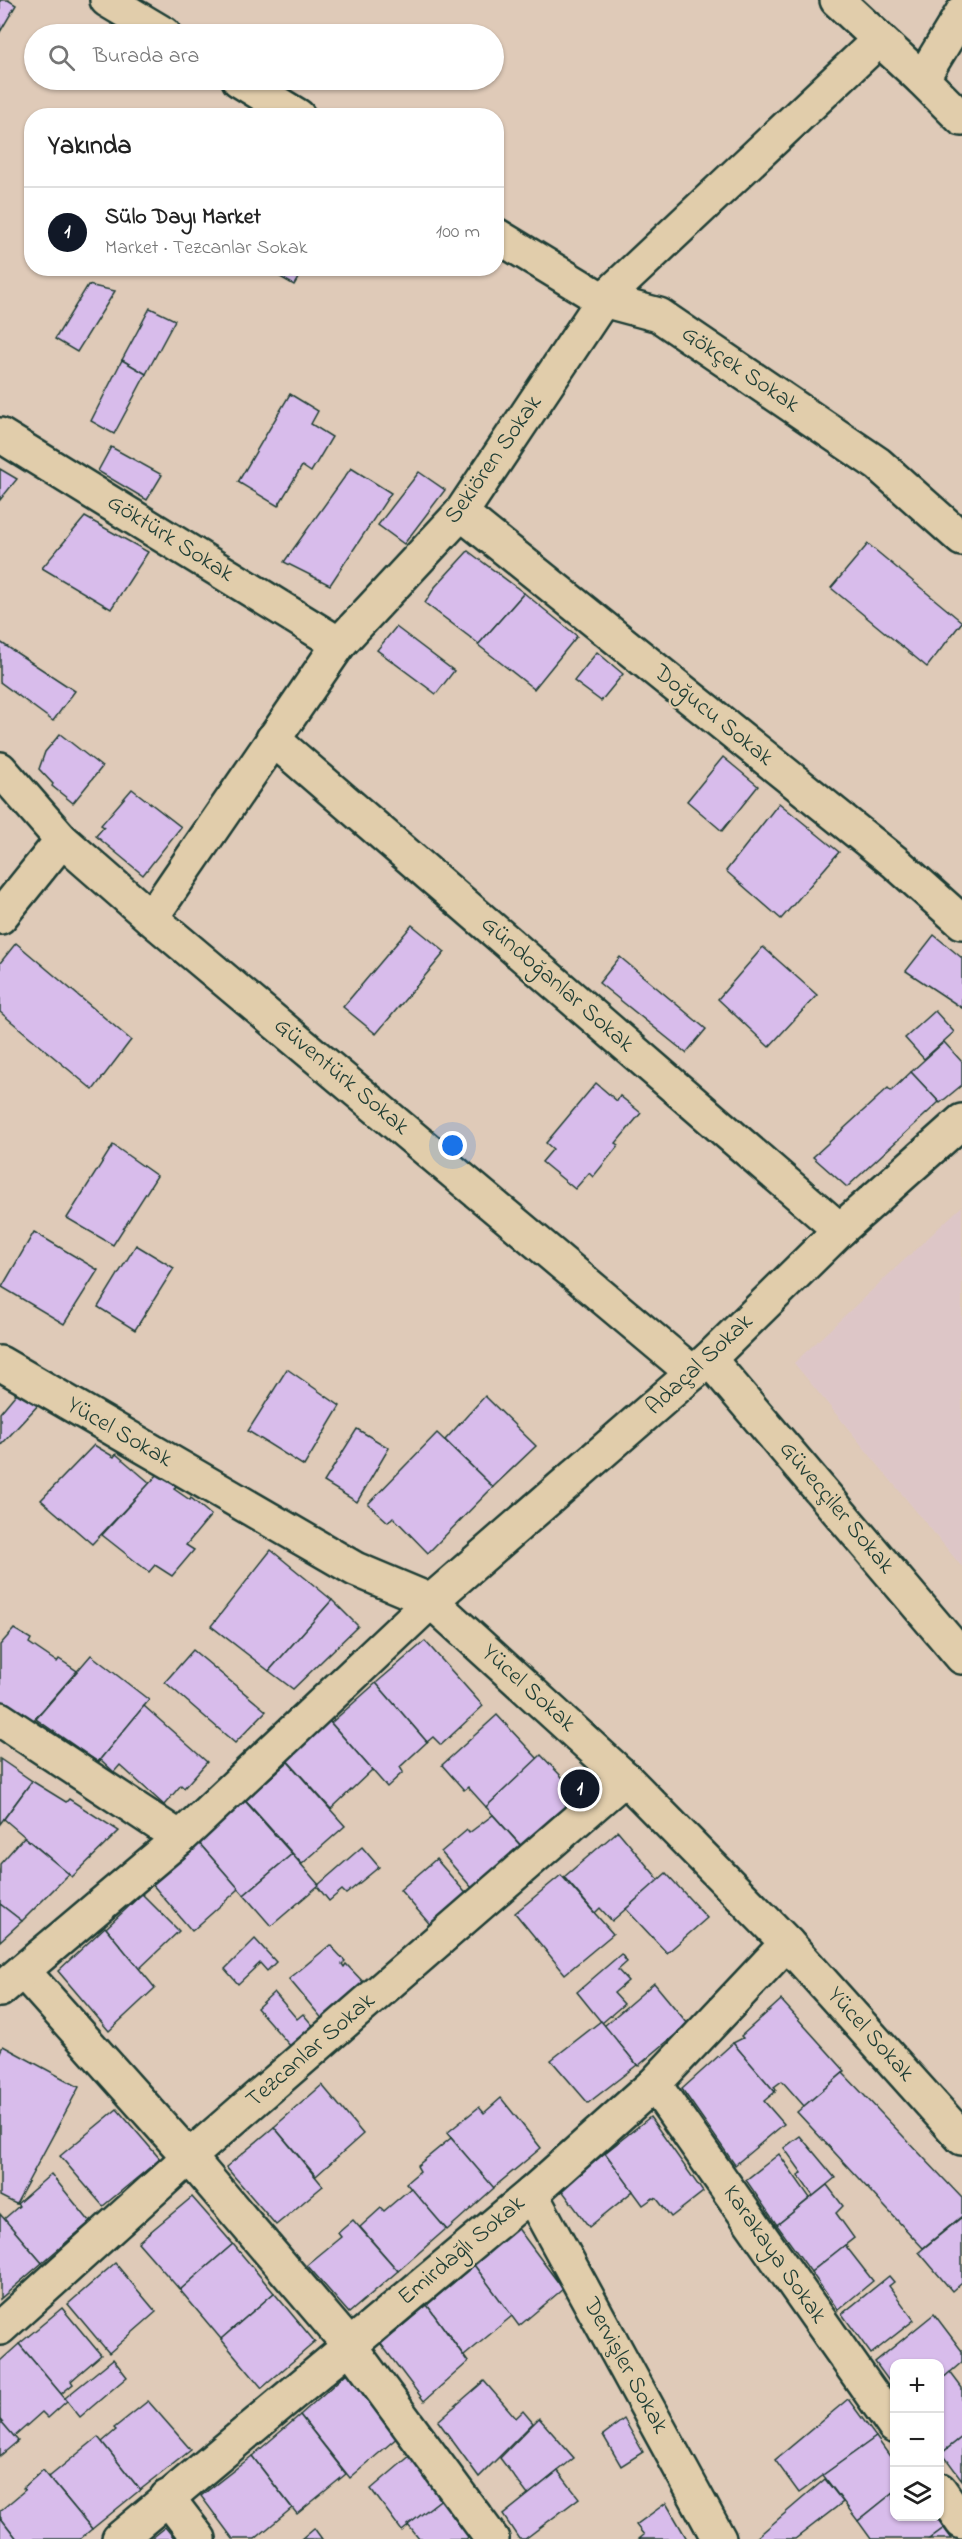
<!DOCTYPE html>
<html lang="tr">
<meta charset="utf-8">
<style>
:root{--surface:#fff;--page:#f2f2f2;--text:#222;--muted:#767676;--line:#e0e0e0;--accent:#111827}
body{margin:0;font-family:"Indie Flower",sans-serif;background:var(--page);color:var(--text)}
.controls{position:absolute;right:18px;bottom:18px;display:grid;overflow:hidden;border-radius:12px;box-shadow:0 2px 4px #0004}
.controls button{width:54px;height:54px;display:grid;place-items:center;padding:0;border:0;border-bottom:2px solid var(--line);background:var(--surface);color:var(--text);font:30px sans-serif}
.you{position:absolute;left:453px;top:1146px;width:21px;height:21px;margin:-15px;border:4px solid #fff;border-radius:50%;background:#1a73e8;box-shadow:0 0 0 9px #1a73e833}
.badge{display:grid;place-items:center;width:39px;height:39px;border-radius:50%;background:var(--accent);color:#fff;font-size:20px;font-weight:700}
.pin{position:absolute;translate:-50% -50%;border:3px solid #fff;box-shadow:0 2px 6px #0006}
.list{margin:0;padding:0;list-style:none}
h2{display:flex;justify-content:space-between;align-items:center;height:78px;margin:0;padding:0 24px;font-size:26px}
h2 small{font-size:20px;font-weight:400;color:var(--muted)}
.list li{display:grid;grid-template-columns:39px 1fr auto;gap:18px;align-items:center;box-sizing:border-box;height:90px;padding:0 24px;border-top:2px solid var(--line)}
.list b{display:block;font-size:22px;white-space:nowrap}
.list p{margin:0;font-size:20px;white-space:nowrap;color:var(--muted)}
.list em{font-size:20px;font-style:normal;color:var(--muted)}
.icon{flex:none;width:33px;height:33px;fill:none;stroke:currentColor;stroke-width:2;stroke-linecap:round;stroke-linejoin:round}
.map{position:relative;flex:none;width:962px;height:2539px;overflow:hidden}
.search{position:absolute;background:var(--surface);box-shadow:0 2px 4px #0004;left:24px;top:24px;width:480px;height:66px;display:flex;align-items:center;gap:15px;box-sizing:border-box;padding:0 21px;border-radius:33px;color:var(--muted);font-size:22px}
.panel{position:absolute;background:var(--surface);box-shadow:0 2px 4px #0004;left:24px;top:108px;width:480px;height:168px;border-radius:24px}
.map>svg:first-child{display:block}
.built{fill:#ddc6c7}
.building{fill:#d8bceb;stroke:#1f3d34;stroke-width:1.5}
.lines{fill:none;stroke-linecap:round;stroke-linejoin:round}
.minor-casing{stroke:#1f3d34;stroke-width:38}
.minor{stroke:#e1cdab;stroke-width:33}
.labels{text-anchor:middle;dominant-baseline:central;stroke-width:4.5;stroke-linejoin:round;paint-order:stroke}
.street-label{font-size:24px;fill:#1f3d34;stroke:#e1cdab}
</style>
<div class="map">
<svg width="962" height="2539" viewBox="0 0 962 2539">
<rect width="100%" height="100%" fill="#dfcab8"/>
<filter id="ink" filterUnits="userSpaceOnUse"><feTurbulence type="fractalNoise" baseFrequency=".0167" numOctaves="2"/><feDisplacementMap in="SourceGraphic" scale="12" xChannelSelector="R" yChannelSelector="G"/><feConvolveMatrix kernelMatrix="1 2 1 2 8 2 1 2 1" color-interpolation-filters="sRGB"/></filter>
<g filter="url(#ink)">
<path class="built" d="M 962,1206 L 962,1567 L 794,1363 Z"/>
<g class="building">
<path d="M 0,0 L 8,0 L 16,5 L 0,32 Z"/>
<path d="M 265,268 L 304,268 L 294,285 Z"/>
<path d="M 88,285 L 115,291 L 77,352 L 55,339 Z"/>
<path d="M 150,308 L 175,320 L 146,374 L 122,360 Z"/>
<path d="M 122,360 L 146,374 L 114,434 L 91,421 Z"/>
<path d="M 290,394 L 318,411 L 311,424 L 332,437 L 311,472 L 302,466 L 278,506 L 238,482 Z"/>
<path d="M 111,447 L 162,475 L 147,500 L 98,471 Z"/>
<path d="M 351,468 L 391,493 L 330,585 L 284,562 Z"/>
<path d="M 0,469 L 17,479 L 0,500 Z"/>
<path d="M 419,472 L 445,490 L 404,544 L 378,525 Z"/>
<path d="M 85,517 L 148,552 L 111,609 L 42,568 Z"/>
<path d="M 868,544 L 962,622 L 927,667 L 831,588 Z"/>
<path d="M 468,551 L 524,593 L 479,644 L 425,603 L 435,587 Z"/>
<path d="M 524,593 L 577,636 L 534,689 L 478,645 Z"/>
<path d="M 396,627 L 454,671 L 436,694 L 377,650 Z"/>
<path d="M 0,642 L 75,691 L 53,721 L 0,682 Z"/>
<path d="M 597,652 L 623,674 L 601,701 L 574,681 Z"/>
<path d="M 60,734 L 102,767 L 73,803 L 52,786 L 53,784 L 39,769 L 45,752 Z"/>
<path d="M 723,757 L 758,786 L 722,831 L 687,801 Z"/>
<path d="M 132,789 L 181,827 L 143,875 L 96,836 L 104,827 L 101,825 Z"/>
<path d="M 779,803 L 839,852 L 781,919 L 726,871 Z"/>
<path d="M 412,925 L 445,952 L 376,1034 L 343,1007 Z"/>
<path d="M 934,935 L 962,958 L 962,1008 L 906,971 Z"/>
<path d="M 16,943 L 131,1040 L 93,1090 L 0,1012 L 0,963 Z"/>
<path d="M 763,947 L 817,995 L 769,1047 L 718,999 Z"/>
<path d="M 620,957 L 706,1029 L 686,1053 L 599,983 Z"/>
<path d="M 935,1011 L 954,1032 L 924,1059 L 905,1038 Z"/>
<path d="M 944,1042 L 962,1062 L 962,1085 L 940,1103 L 911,1072 Z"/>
<path d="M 911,1072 L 939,1102 L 847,1187 L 813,1157 L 888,1088 L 891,1091 Z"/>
<path d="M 596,1083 L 617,1101 L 620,1096 L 641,1113 L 616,1143 L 619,1145 L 593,1177 L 589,1173 L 575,1189 L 542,1162 L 553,1149 L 546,1143 Z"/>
<path d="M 113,1145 L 157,1176 L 113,1245 L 67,1218 Z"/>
<path d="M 34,1232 L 98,1270 L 64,1324 L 2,1287 Z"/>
<path d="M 136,1245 L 174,1268 L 135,1330 L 98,1307 Z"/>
<path d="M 287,1369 L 340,1406 L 304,1466 L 248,1431 Z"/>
<path d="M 20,1389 L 40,1403 L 0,1446 L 0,1413 Z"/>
<path d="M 485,1396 L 536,1446 L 493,1487 L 445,1440 Z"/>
<path d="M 357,1429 L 389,1448 L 357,1502 L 324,1482 Z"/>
<path d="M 437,1433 L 493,1487 L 428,1553 L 393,1517 L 388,1522 L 368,1504 Z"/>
<path d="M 94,1445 L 114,1457 L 116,1454 L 150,1483 L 92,1544 L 41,1500 Z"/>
<path d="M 158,1474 L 176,1486 L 174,1489 L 190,1500 L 191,1498 L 211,1515 L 186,1545 L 194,1550 L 172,1576 L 155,1565 L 149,1572 L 102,1535 Z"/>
<path d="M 271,1550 L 332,1600 L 269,1671 L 211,1626 Z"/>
<path d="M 332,1600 L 358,1626 L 293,1689 L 269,1671 Z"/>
<path d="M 14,1629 L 31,1639 L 29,1643 L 57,1662 L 59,1659 L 77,1671 L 31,1723 L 0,1703 L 0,1645 Z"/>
<path d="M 425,1641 L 483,1706 L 441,1745 L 433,1737 L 427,1742 L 376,1683 Z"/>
<path d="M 193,1650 L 266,1711 L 235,1743 L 165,1682 Z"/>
<path d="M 91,1655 L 149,1700 L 98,1762 L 36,1719 Z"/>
<path d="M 376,1683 L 427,1742 L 400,1767 L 403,1772 L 387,1787 L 331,1723 Z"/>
<path d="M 144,1706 L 207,1762 L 184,1788 L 181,1785 L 164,1805 L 120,1765 L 114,1772 L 101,1760 L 98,1762 Z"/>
<path d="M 497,1715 L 538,1759 L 486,1807 L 468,1787 L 464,1790 L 442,1765 Z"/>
<path d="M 329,1721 L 372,1770 L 331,1809 L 285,1758 Z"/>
<path d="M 541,1755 L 585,1801 L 526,1851 L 486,1807 Z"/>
<path d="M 0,1759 L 32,1781 L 0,1824 Z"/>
<path d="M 288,1762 L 345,1826 L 302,1864 L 245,1800 Z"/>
<path d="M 32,1781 L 66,1802 L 69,1799 L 119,1831 L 72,1877 L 4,1819 Z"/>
<path d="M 245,1801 L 292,1854 L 244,1895 L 199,1843 Z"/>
<path d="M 493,1815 L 528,1854 L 479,1896 L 441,1852 L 467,1830 L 469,1833 Z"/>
<path d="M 618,1831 L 659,1880 L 612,1921 L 600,1908 L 595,1913 L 564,1877 Z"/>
<path d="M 24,1837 L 69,1874 L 22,1921 L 0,1904 L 0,1864 Z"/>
<path d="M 198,1842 L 239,1889 L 192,1931 L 152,1884 Z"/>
<path d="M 362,1847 L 379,1867 L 346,1894 L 342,1890 L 329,1901 L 317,1886 Z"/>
<path d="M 292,1854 L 319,1885 L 271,1926 L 244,1895 Z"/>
<path d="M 436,1859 L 470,1898 L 434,1929 L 400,1890 Z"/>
<path d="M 666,1873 L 707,1918 L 667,1953 L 626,1909 Z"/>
<path d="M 561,1875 L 613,1934 L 565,1974 L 515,1913 Z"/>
<path d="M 142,1894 L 179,1931 L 139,1969 L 106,1928 Z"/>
<path d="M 0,1904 L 22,1921 L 0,1941 Z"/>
<path d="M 105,1927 L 155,1988 L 109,2031 L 58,1971 Z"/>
<path d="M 255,1939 L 276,1962 L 267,1971 L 260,1963 L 238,1984 L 225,1969 Z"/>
<path d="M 330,1945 L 345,1961 L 342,1964 L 344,1967 L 346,1964 L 367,1986 L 325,2022 L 289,1979 Z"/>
<path d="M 621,1954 L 627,1962 L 618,1970 L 628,1981 L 614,1993 L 624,2004 L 602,2023 L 577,1992 Z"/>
<path d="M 654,1983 L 688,2024 L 638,2066 L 604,2026 Z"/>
<path d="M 274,1992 L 297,2019 L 303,2014 L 315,2028 L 292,2048 L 257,2008 Z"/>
<path d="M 781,2000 L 845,2071 L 804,2106 L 782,2081 L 774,2087 L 776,2090 L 775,2092 L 733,2043 L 743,2038 L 741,2036 Z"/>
<path d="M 601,2021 L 637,2065 L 588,2103 L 551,2060 Z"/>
<path d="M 733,2043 L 775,2092 L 764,2101 L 784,2124 L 735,2165 L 682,2089 Z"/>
<path d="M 3,2046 L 79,2087 L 16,2204 L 0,2196 L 0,2052 Z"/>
<path d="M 843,2073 L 962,2198 L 962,2216 L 923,2248 L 797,2112 Z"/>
<path d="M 322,2085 L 363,2134 L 316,2176 L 274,2127 Z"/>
<path d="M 501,2098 L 541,2148 L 493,2188 L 447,2133 L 479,2107 L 484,2113 Z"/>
<path d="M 117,2109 L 160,2159 L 103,2206 L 60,2156 Z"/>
<path d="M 650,2117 L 703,2192 L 671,2217 L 657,2199 L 653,2198 L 643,2205 L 605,2153 Z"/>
<path d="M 274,2127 L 323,2186 L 276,2225 L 226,2167 Z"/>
<path d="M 800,2136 L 835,2178 L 813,2196 L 798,2175 L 802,2173 L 784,2148 Z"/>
<path d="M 451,2138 L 494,2188 L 447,2230 L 406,2183 L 420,2171 L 417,2166 Z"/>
<path d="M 605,2153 L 633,2191 L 589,2227 L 561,2189 Z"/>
<path d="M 779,2154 L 810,2198 L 777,2225 L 746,2180 Z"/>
<path d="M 51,2174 L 90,2222 L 42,2263 L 4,2219 L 19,2206 L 17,2204 Z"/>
<path d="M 827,2185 L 843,2206 L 836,2213 L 854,2238 L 811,2272 L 777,2225 Z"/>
<path d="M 411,2188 L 446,2229 L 398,2271 L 360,2227 L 381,2208 L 384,2211 Z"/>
<path d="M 192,2197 L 233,2244 L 180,2290 L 138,2242 Z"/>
<path d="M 0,2214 L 42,2263 L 0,2299 Z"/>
<path d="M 962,2217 L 962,2282 L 952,2291 L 919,2252 Z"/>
<path d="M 353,2220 L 398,2271 L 349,2313 L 307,2265 L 341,2237 L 338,2233 Z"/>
<path d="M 517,2227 L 563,2289 L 519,2326 L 474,2265 Z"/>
<path d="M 233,2244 L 274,2293 L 221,2339 L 180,2290 Z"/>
<path d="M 845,2245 L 873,2281 L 838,2310 L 811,2272 Z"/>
<path d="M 115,2263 L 156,2312 L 109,2353 L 68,2304 Z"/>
<path d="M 474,2265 L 512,2316 L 464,2356 L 427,2305 Z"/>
<path d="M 889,2276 L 894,2282 L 889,2286 L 914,2320 L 871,2354 L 842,2314 Z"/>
<path d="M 274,2293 L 315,2342 L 262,2388 L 221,2339 Z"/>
<path d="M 427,2305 L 468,2362 L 424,2401 L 381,2344 Z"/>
<path d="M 62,2308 L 101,2355 L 71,2381 L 73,2384 L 61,2394 L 19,2344 Z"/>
<path d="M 934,2314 L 962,2351 L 962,2362 L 940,2381 L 940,2364 L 894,2364 L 894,2388 L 875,2362 Z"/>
<path d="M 19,2344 L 67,2401 L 48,2418 L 42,2412 L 14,2437 L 0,2420 L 0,2361 Z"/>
<path d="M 113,2359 L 127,2377 L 80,2417 L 65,2398 Z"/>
<path d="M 950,2372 L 962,2388 L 962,2437 L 942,2453 L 940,2450 L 940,2381 Z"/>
<path d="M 347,2373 L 399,2436 L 350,2478 L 300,2415 Z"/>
<path d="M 484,2381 L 516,2418 L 523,2411 L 533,2423 L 479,2477 L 438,2421 Z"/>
<path d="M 848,2399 L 876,2437 L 799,2493 L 775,2460 Z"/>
<path d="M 148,2401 L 191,2450 L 140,2490 L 102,2442 L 116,2430 L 114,2428 Z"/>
<path d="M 300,2415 L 346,2474 L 297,2514 L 252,2456 Z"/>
<path d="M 539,2418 L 574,2458 L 528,2495 L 500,2458 Z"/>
<path d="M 624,2419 L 643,2452 L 621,2466 L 603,2435 Z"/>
<path d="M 0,2420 L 18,2441 L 0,2456 Z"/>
<path d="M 98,2437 L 140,2490 L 92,2529 L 49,2477 Z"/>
<path d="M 876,2437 L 894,2462 L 894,2492 L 858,2521 L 823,2475 Z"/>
<path d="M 962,2437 L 962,2480 L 942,2453 Z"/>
<path d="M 412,2454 L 443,2498 L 402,2531 L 371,2489 Z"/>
<path d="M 252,2456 L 292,2508 L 255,2539 L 233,2539 L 201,2496 Z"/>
<path d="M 43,2470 L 92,2529 L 80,2539 L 17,2539 L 0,2517 L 0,2511 L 25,2490 L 23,2488 Z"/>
<path d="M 558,2471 L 579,2498 L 525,2539 L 519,2539 L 503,2515 Z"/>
<path d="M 825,2479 L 843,2502 L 795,2539 L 755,2539 Z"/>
<path d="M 894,2492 L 894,2516 L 936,2516 L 944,2528 L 929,2539 L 871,2539 L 858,2521 Z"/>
<path d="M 443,2498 L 471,2535 L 466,2539 L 419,2539 L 408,2525 Z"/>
<path d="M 666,2503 L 687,2539 L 639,2539 L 644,2535 L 636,2525 Z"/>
<path d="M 0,2517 L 17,2539 L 0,2539 Z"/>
<path d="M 165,2527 L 175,2539 L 150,2539 Z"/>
<path d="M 314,2528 L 322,2539 L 301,2539 Z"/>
<path d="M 944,2528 L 952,2539 L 929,2539 Z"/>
</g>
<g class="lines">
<g class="minor-casing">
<g id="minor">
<path d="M 107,0 L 164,34"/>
<path d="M 837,0 L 922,79 L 962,119"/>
<path d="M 922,79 L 962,13"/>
<path d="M 239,80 L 298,116"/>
<path d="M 496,235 L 603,300 L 659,315 L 878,464 L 962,539"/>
<path d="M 0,435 L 339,644"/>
<path d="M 461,513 L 896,863 L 962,922"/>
<path d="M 273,739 L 840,1230"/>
<path d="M 0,769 L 62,840 L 151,918 L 693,1373"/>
<path d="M 0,917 L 62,840"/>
<path d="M 151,918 L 339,644 L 461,513 L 603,300 L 879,40"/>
<path d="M 709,1359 L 962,1657"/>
<path d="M 0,1363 L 355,1569 L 431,1601 L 625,1778 L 787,1943 L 962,2138"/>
<path d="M 0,1719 L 180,1838"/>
<path d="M 23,1971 L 189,2157 L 349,2345 L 492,2539"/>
<path d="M 0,1990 L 180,1838 L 431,1601 L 709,1359 L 840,1230 L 962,1121"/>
<path d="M 654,2084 L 894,2426"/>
<path d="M 531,2194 L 719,2539"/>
<path d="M 0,2328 L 189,2157 L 625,1778"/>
<path d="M 940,2490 L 962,2522"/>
<path d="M 167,2497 L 199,2539"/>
<path d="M 119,2539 L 531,2194 L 654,2084 L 787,1943"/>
</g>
</g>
<use href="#minor" class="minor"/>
</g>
</g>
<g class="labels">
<g class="street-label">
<text transform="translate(740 370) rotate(34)">Gökçek Sokak</text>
<text transform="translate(494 460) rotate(-55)">Sekiören Sokak</text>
<text transform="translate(170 539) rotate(32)">Göktürk Sokak</text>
<text transform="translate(713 716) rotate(39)">Doğucu Sokak</text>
<text transform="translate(557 985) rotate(41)">Gündoğanlar Sokak</text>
<text transform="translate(341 1077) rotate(40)">Güventürk Sokak</text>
<text transform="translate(700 1365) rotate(-43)">Adaçal Sokak</text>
<text transform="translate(119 1433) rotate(30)">Yücel Sokak</text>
<text transform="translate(836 1508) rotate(50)">Güvecçiler Sokak</text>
<text transform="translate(528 1689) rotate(42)">Yücel Sokak</text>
<text transform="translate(870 2035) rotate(48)">Yücel Sokak</text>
<text transform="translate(311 2051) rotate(-41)">Tezcanlar Sokak</text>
<text transform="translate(462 2251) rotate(-40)">Emirdağlı Sokak</text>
<text transform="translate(774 2255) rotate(55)">Karakaya Sokak</text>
<text transform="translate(625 2366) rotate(61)">Dervişler Sokak</text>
</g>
</g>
</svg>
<div class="controls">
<button>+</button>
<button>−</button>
<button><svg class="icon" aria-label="layers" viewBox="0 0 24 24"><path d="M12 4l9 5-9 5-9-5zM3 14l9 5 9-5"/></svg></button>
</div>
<div class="you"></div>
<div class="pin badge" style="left:580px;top:1789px">1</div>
<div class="search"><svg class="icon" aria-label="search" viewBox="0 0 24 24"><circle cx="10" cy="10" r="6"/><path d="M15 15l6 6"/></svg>Burada ara</div>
<section class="panel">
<h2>Yakında<small></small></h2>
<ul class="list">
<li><span class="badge">1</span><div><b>Sülo Dayı Market</b><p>Market · Tezcanlar Sokak</p></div><em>100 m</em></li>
</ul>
</section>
</div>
